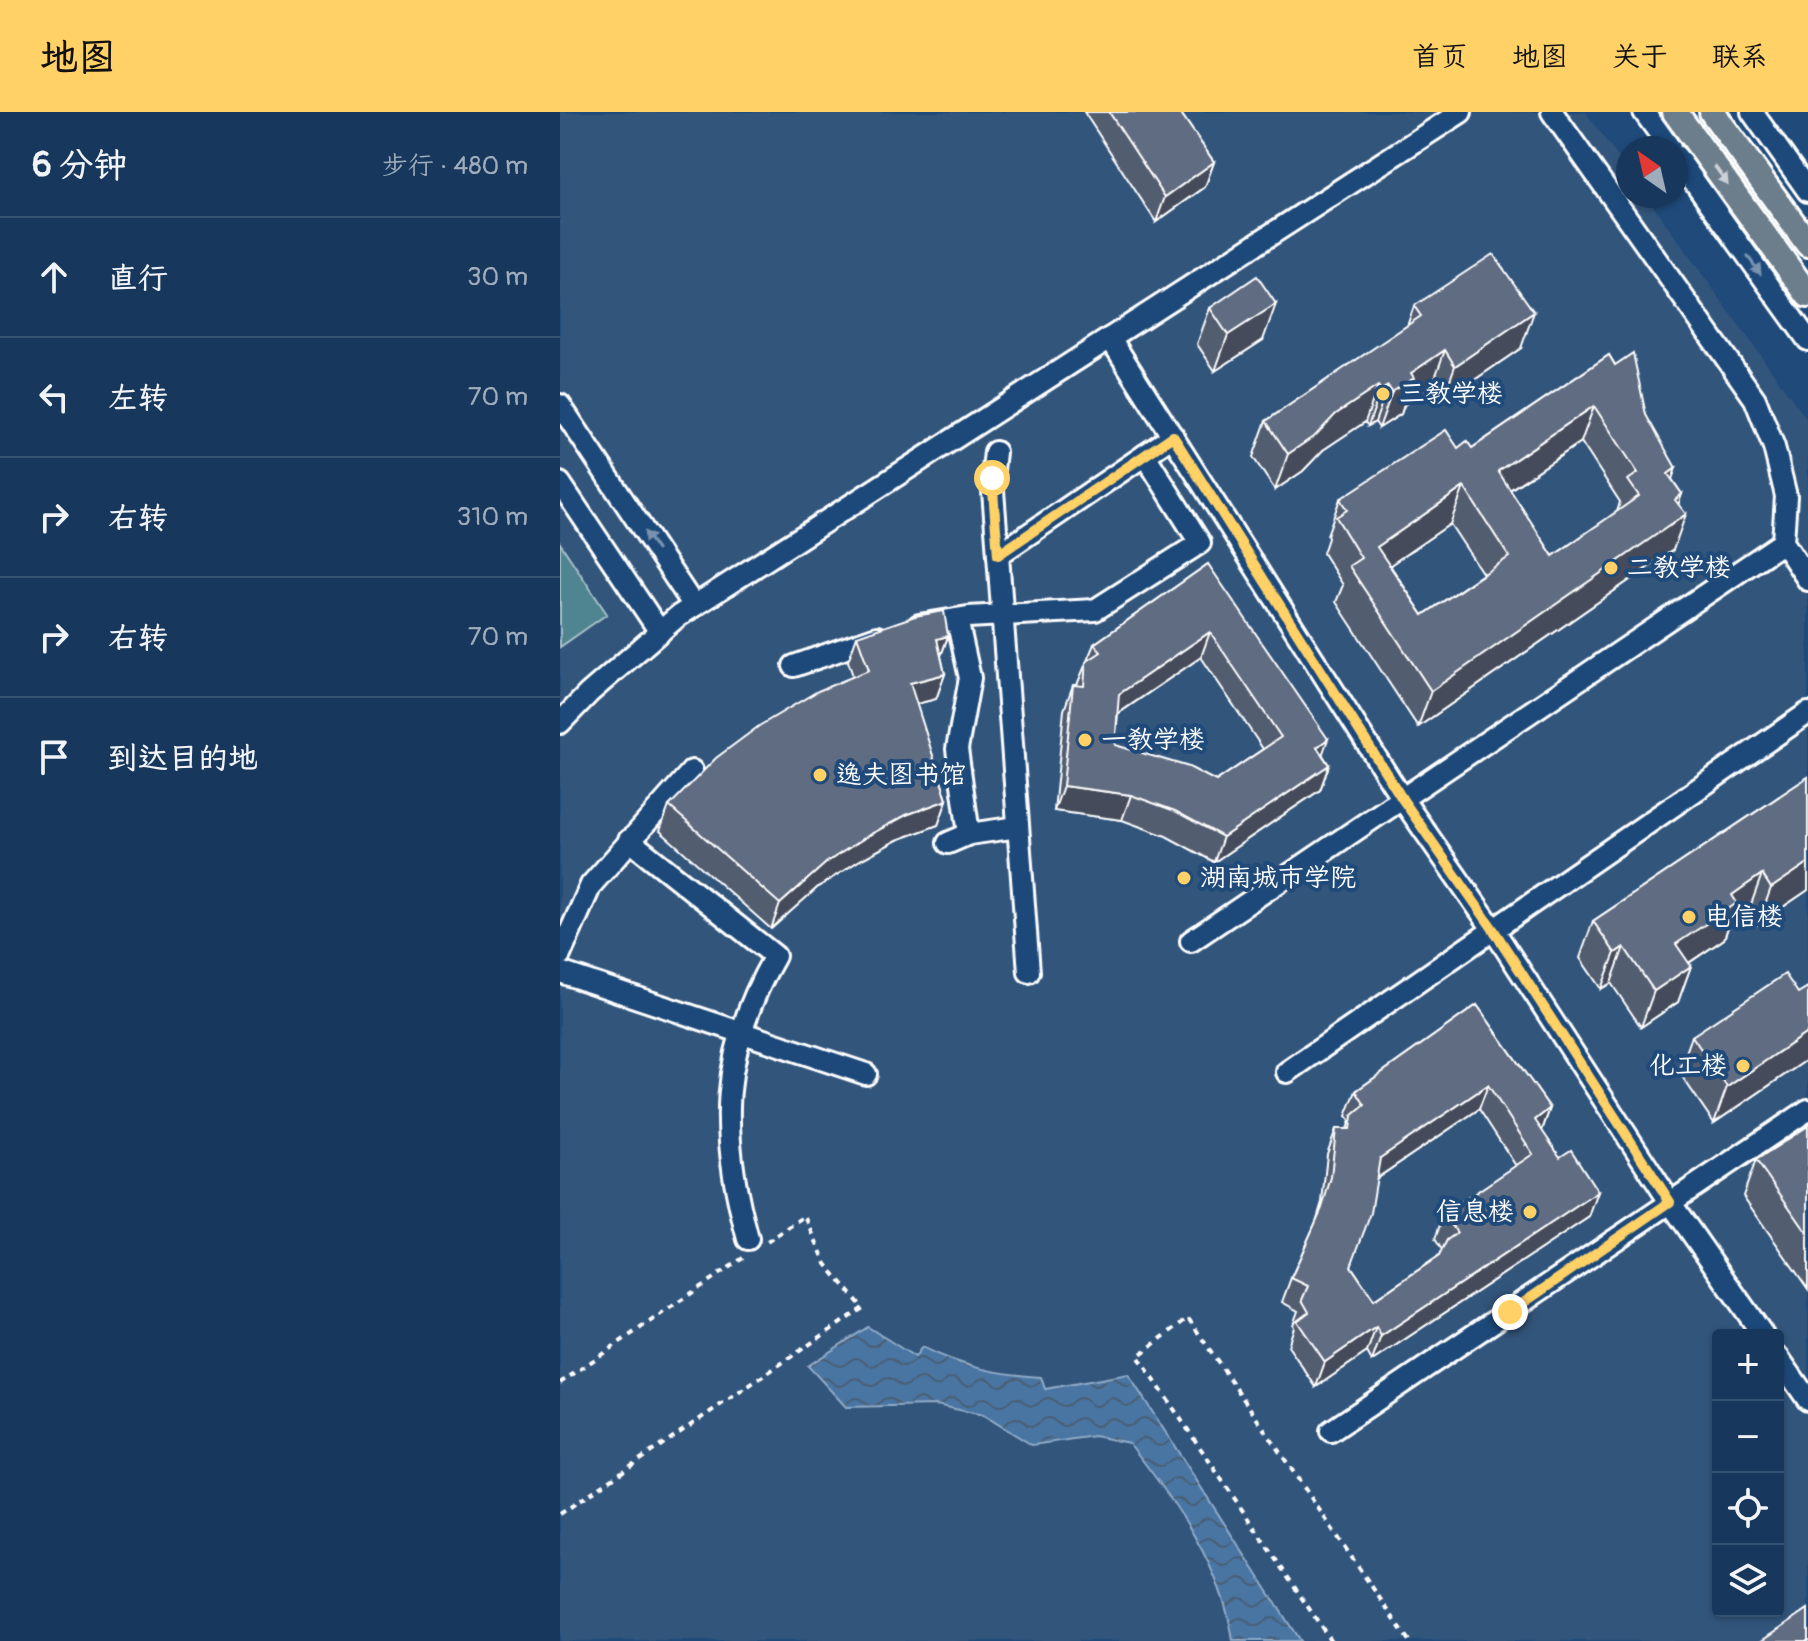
<!DOCTYPE html>
<html lang="zh">
<meta charset="utf-8">
<style>
:root{--surface:#17385c;--page:#203f62;--text:#f1f3f6;--muted:#9eacbb;--line:#365272;--accent:#ffd166}
body{margin:0;font-family:Pangolin,"LXGW WenKai TC",sans-serif;background:var(--page);color:var(--text)}
.controls{position:absolute;right:24px;bottom:24px;display:grid;overflow:hidden;border-radius:8px;box-shadow:0 2px 6px #0004}
.controls button{width:72px;height:72px;display:grid;place-items:center;padding:0;border:0;border-bottom:2px solid var(--line);background:var(--surface);color:var(--text);font:40px sans-serif}
.compass{position:absolute;left:1056px;top:24px;width:72px;height:72px;border-radius:50%;background:var(--surface);box-shadow:0 2px 6px #0004;rotate:326deg}
.stop{position:absolute;width:24px;height:24px;margin:-18px;border:6px solid #ffd166;border-radius:50%;background:#fff}
.stop.end{background:#ffd166;border-color:#fff;box-shadow:0 2px 8px #0008}
.list{margin:0;padding:0;list-style:none}
h2{display:flex;justify-content:space-between;align-items:center;height:104px;margin:0;padding:0 32px;font-size:34px}
h2 small{font-size:26px;font-weight:400;color:var(--muted)}
.list li{display:grid;grid-template-columns:52px 1fr auto;gap:24px;align-items:center;box-sizing:border-box;height:120px;padding:0 32px;border-top:2px solid var(--line)}
.list b{display:block;font-size:30px;white-space:nowrap}
.list em{font-size:26px;font-style:normal;color:var(--muted)}
.icon{flex:none;width:44px;height:44px;fill:none;stroke:currentColor;stroke-width:2;stroke-linecap:round;stroke-linejoin:round}
.map{position:relative;flex:none;width:1248px;height:1529px;overflow:hidden}
header{display:flex;align-items:center;gap:48px;box-sizing:border-box;height:112px;padding:0 40px;background:var(--accent);color:#111}
header strong{font-size:38px}
nav{display:flex;gap:44px;margin-inline-start:auto;font-size:28px}
main{display:flex}
aside{flex:1;background:var(--surface)}
.map>svg:first-child{display:block}
.built{fill:#33547c;fill-rule:evenodd}
.grass{fill:#508491;stroke:#a8c2c8;stroke-width:2}
.water{fill:url(#water-waves);stroke:#91acc8;stroke-width:2}
.lines{fill:none;stroke-linecap:round;stroke-linejoin:round}
.minor-casing{stroke:#fff;stroke-width:26}
.major-casing{stroke:#fff;stroke-width:30}
.path{stroke:#fff;stroke-width:4;stroke-dasharray:6 6;stroke-linecap:butt}
.minor{stroke:#1f4a7a;stroke-width:20}
.major{stroke:#6c7d8b;stroke-width:24}
.wall{fill:#535d6f;stroke:#fff;stroke-width:2;fill-rule:evenodd}
.shaded-wall{fill:#444c5a;stroke:#fff;stroke-width:2}
.building{fill:#616c81;stroke:#fff;stroke-width:2;fill-rule:evenodd}
.oneway{fill:#ccd2d6}
.oneway2{fill:#7992af}
.route{stroke:#ffd166;stroke-width:10}
.poi-dot{fill:#ffd166;stroke:#1f4a7a;stroke-width:3}
.labels{text-anchor:middle;dominant-baseline:central;stroke-width:8;stroke-linejoin:round;paint-order:stroke}
.poi-label{font-size:26px;fill:#fff;stroke:#1f4a7a;text-anchor:start}
</style>
<header>
<strong>地图</strong>
<nav><a>首页</a><a>地图</a><a>关于</a><a>联系</a></nav>
</header>
<main>
<aside>
<h2>6 分钟<small>步行 · 480 m</small></h2>
<ul class="list">
<li><svg class="icon" aria-label="ahead" viewBox="0 0 24 24"><path d="M12 20V5M6 11l6-6 6 6"/></svg><div><b>直行</b></div><em>30 m</em></li>
<li><svg class="icon" aria-label="left" viewBox="0 0 24 24"><path d="M17 20v-9H6M10 6l-5 5 5 5"/></svg><div><b>左转</b></div><em>70 m</em></li>
<li><svg class="icon" aria-label="right" viewBox="0 0 24 24"><path d="M7 20v-9h11M14 6l5 5-5 5"/></svg><div><b>右转</b></div><em>310 m</em></li>
<li><svg class="icon" aria-label="right" viewBox="0 0 24 24"><path d="M7 20v-9h11M14 6l5 5-5 5"/></svg><div><b>右转</b></div><em>70 m</em></li>
<li><svg class="icon" aria-label="arrive" viewBox="0 0 24 24"><path d="M6 21V4h12l-3 4 3 4H6"/></svg><div><b>到达目的地</b></div></li>
</ul>
</aside>
<div class="map">
<svg width="1248" height="1529" viewBox="0 0 1248 1529">
<defs>
<pattern id="water-waves" width="16" height="10" patternUnits="userSpaceOnUse" patternTransform="scale(2)"><rect width="16" height="10" fill="#4874a3"/><path d="M0 5q4-4 8 0t8 0" fill="none" stroke="#4a5e73"/></pattern>
</defs>
<rect width="100%" height="100%" fill="#1f4a7a"/>
<filter id="ink" filterUnits="userSpaceOnUse"><feTurbulence type="fractalNoise" baseFrequency=".0125" numOctaves="2"/><feDisplacementMap in="SourceGraphic" scale="16" xChannelSelector="R" yChannelSelector="G"/><feConvolveMatrix kernelMatrix="1 2 1 2 8 2 1 2 1" color-interpolation-filters="sRGB"/></filter>
<g filter="url(#ink)">
<path class="built" d="M 0,0 L 1026,0 L 1068,59 L 1068,84 L 1086,84 L 1248,309 L 1248,1529 L 0,1529 ZM 1158,1223 L 1218,1223 L 1218,1499 L 1158,1499 Z"/>
<path class="grass" d="M 0,431 L 47,502 L 0,535 Z"/>
<path class="water" d="M 308,1215 L 355,1245 L 362,1235 C 402,1255 437,1262 481,1265 L 485,1277 L 568,1262 L 740,1529 L 673,1529 C 663,1455 614,1388 569,1331 L 534,1324 L 472,1333 L 423,1303 L 376,1293 L 286,1295 L 248,1254 Z"/>
<g class="lines">
<g class="minor-casing">
<g id="minor">
<path d="M 992,0 L 1195,287 L 1214,335 L 1226,384 L 1223,430 L 1248,468"/>
<path d="M 1084,0 L 1110,36"/>
<path d="M 1192,0 L 1248,79"/>
<path d="M 1116,44 L 1248,228"/>
<path d="M 550,226 L 843,688 L 933,817 L 1110,1090 L 1203,1223"/>
<path d="M 0,293 L 134,494"/>
<path d="M 435,340 L 432,366 L 438,443"/>
<path d="M 0,371 L 100,520"/>
<path d="M 397,507 L 410,566 L 397,637 L 409,722"/>
<path d="M 359,513 L 408,505 L 535,498 L 640,431 L 585,343"/>
<path d="M 234,554 L 317,525"/>
<path d="M 0,611 L 29,581 L 117,505 L 901,0"/>
<path d="M 69,728 L 215,844 C 159,941 159,1021 188,1127"/>
<path d="M 388,731 L 409,722 L 458,715"/>
<path d="M 631,829 L 1223,430"/>
<path d="M 0,843 L 31,773 L 132,659"/>
<path d="M 0,860 L 306,962"/>
<path d="M 469,860 L 438,443 L 613,324"/>
<path d="M 727,960 L 1248,601"/>
<path d="M 1218,1245 L 1248,1288"/>
<path d="M 771,1319 L 1248,998"/>
</g>
</g>
<g class="major-casing">
<g id="major">
<path d="M 1115,0 L 1248,183"/>
<path d="M 1152,0 L 1248,132"/>
</g>
</g>
<g class="path">
<path d="M 0,1271 L 183,1146"/>
<path d="M 0,1402 L 303,1196 L 266,1152 L 245,1104 L 207,1130"/>
<path d="M 771,1529 L 578,1244 L 628,1206 L 849,1529"/>
</g>
<use href="#minor" class="minor"/>
<use href="#major" class="major"/>
</g>
<g class="wall">
<path d="M 524,0 L 620,0 L 654,50 L 645,75 L 596,110 Z"/>
<path d="M 854,194 L 961,236 L 882,290 L 872,274 L 844,293 L 841,302 L 819,316 L 815,310 L 808,314 L 805,310 L 763,338 L 743,359 L 715,378 L 693,345 L 706,309 L 847,214 Z"/>
<path d="M 650,196 L 703,228 L 655,259 L 637,232 Z"/>
<path d="M 1049,243 L 1086,303 L 1112,367 L 1122,382 L 1118,392 L 1113,438 L 858,615 L 776,490 L 783,473 L 763,441 L 768,426 L 767,423 L 780,387 L 898,336 L 912,336 ZM 1021,330 L 1060,390 L 1057,400 L 993,444 L 950,378 ZM 890,412 L 923,462 L 863,503 L 830,453 Z"/>
<path d="M 648,452 L 769,653 L 760,678 L 654,750 L 606,724 L 562,708 L 494,699 L 504,598 L 513,573 L 517,573 L 534,532 ZM 641,545 L 703,637 L 656,669 L 555,633 L 558,602 Z"/>
<path d="M 297,524 L 388,524 L 381,544 L 385,562 L 376,587 L 356,592 L 387,688 L 378,713 L 337,728 L 300,748 L 258,775 L 211,817 L 100,719 L 109,694 L 293,564 L 288,549 Z"/>
<path d="M 1248,665 L 1248,778 L 1198,812 L 1189,798 L 1169,812 L 1164,827 L 1129,851 L 1131,854 L 1118,890 L 1081,915 L 1051,871 L 1041,877 L 1020,846 L 1033,809 Z"/>
<path d="M 1248,875 L 1248,947 L 1154,1011 L 1119,960 L 1132,924 L 1238,881 Z"/>
<path d="M 917,893 L 990,996 L 982,1019 L 1029,1105 L 812,1249 L 807,1240 L 756,1275 L 728,1234 L 734,1215 L 733,1213 L 738,1199 L 722,1190 L 731,1166 L 756,1110 L 762,1090 L 767,1042 L 776,1017 L 787,1017 L 790,1009 L 786,1004 L 796,979 ZM 919,997 L 956,1054 L 884,1102 L 875,1127 L 882,1138 L 879,1144 L 814,1188 L 791,1154 L 816,1067 Z"/>
<path d="M 1248,1014 L 1248,1177 L 1183,1084 L 1196,1048 Z"/>
</g>
<g class="shaded-wall">
<path d="M 654,50 L 645,75 L 596,110 L 605,85 Z"/>
<path d="M 716,192 L 703,228 L 655,259 L 668,223 Z"/>
<path d="M 974,200 L 961,236 L 882,290 L 895,254 Z"/>
<path d="M 885,238 L 872,274 L 844,293 L 841,302 L 819,316 L 832,280 L 851,261 Z"/>
<path d="M 818,274 L 805,310 L 763,338 L 743,359 L 715,378 L 728,342 L 776,302 Z"/>
<path d="M 828,274 L 815,310 L 808,314 L 821,278 Z"/>
<path d="M 1034,294 L 1021,330 L 924,395 L 938,359 Z"/>
<path d="M 1116,356 L 1103,393 L 1108,362 Z"/>
<path d="M 904,375 L 890,412 L 804,471 L 817,435 Z"/>
<path d="M 1122,382 L 1111,413 L 1126,402 L 1113,438 L 858,615 L 871,579 Z"/>
<path d="M 650,520 L 641,545 L 550,607 L 559,582 Z"/>
<path d="M 388,524 L 379,549 L 377,527 Z"/>
<path d="M 385,562 L 376,587 L 341,596 L 350,571 Z"/>
<path d="M 768,627 L 759,652 L 757,635 Z"/>
<path d="M 769,653 L 760,678 L 654,750 L 663,725 Z"/>
<path d="M 503,674 L 571,683 L 562,708 L 494,699 Z"/>
<path d="M 387,688 L 378,713 L 337,728 L 300,748 L 258,775 L 211,817 L 220,792 L 267,750 L 309,723 L 346,703 Z"/>
<path d="M 1248,751 L 1248,778 L 1198,812 L 1211,776 Z"/>
<path d="M 1202,762 L 1189,798 L 1169,812 L 1164,827 L 1103,868 L 1116,832 L 1172,783 Z"/>
<path d="M 1064,835 L 1051,871 L 1041,877 L 1055,841 Z"/>
<path d="M 1131,854 L 1118,890 L 1081,915 L 1094,879 Z"/>
<path d="M 1248,920 L 1248,947 L 1154,1011 L 1167,975 Z"/>
<path d="M 928,973 L 919,997 L 811,1070 L 820,1046 Z"/>
<path d="M 990,996 L 981,1021 L 966,1032 L 975,1008 Z"/>
<path d="M 1038,1080 L 1029,1105 L 812,1249 L 821,1224 Z"/>
<path d="M 816,1215 L 807,1240 L 756,1275 L 765,1250 Z"/>
</g>
<g class="building">
<path d="M 549,0 L 620,0 L 654,50 L 605,85 Z"/>
<path d="M 933,142 L 974,200 L 895,254 L 885,238 L 851,261 L 854,266 L 832,280 L 828,274 L 821,278 L 818,274 L 776,302 L 756,323 L 728,342 L 706,309 L 861,204 L 854,194 Z"/>
<path d="M 697,164 L 716,192 L 668,223 L 650,196 Z"/>
<path d="M 1073,241 L 1086,303 L 1116,356 L 1108,362 L 1122,382 L 1115,388 L 1126,402 L 871,579 L 789,454 L 801,446 L 776,405 L 787,398 L 780,387 L 886,318 L 898,336 L 907,329 L 912,336 L 1049,243 L 1055,253 ZM 1034,294 L 1078,361 L 1068,368 L 1079,384 L 993,444 L 938,359 ZM 904,375 L 949,445 L 863,503 L 817,435 Z"/>
<path d="M 648,452 L 768,627 L 757,635 L 769,653 L 663,725 L 615,699 L 571,683 L 503,674 L 513,573 L 524,574 L 526,550 L 541,540 L 534,532 ZM 650,520 L 721,625 L 656,669 L 629,655 L 555,633 L 559,582 Z"/>
<path d="M 384,499 L 388,524 L 377,527 L 385,562 L 350,571 L 387,688 L 346,703 L 309,723 L 267,750 L 220,792 L 109,694 L 156,646 L 199,614 L 258,579 L 309,558 L 297,524 L 355,504 Z"/>
<path d="M 1248,665 L 1248,751 L 1211,776 L 1202,762 L 1172,783 L 1177,791 L 1116,832 L 1131,854 L 1094,879 L 1064,835 L 1055,841 L 1033,809 Z"/>
<path d="M 1225,862 L 1238,881 L 1248,875 L 1248,920 L 1167,975 L 1132,924 Z"/>
<path d="M 917,893 L 990,996 L 975,1008 L 1000,1045 L 1011,1038 L 1038,1080 L 821,1224 L 816,1215 L 765,1250 L 737,1209 L 749,1200 L 742,1188 L 748,1174 L 731,1166 L 762,1096 L 771,1065 L 776,1017 L 790,1017 L 792,1004 L 805,993 L 796,979 ZM 928,973 L 973,1042 L 884,1102 L 897,1121 L 887,1128 L 879,1144 L 814,1188 L 791,1154 L 811,1101 L 820,1046 Z"/>
<path d="M 1248,1014 L 1248,1122 L 1196,1048 Z"/>
<path d="M 1248,1497 L 1248,1529 L 1201,1529 Z"/>
</g>
<defs><path id="oneway-solid" d="M-6-.8H1V-3.2L6.5 0L1 3.2V.8H-6Z" transform="scale(2)"/></defs>
<use class="oneway" href="#oneway-solid" transform="translate(1161 63) rotate(54)"/>
<g class="oneway2">
<use href="#oneway-solid" transform="translate(1194 153) rotate(54)"/>
<use href="#oneway-solid" transform="translate(91 429) rotate(-124)"/>
</g>
</g>
<g class="lines" filter="url(#ink)">
<path class="route" d="M 432,366 L 438,443 L 613,324 L 843,688 L 933,817 L 1110,1090 L 950,1200"/>
</g>
<g class="poi-dot">
<circle cx="823" cy="282" r="8"/>
<circle cx="1051" cy="456" r="8"/>
<circle cx="525" cy="628" r="8"/>
<circle cx="260" cy="663" r="8"/>
<circle cx="624" cy="766" r="8"/>
<circle cx="1129" cy="805" r="8"/>
<circle cx="1183" cy="954" r="8"/>
<circle cx="970" cy="1100" r="8"/>
</g>
<g class="labels">
<g class="poi-label">
<text x="839" y="282">三教学楼</text>
<text x="1067" y="456">二教学楼</text>
<text x="541" y="628">一教学楼</text>
<text x="276" y="663">逸夫图书馆</text>
<text x="640" y="766">湖南城市学院</text>
<text x="1145" y="805">电信楼</text>
<text x="1167" y="954" text-anchor="end">化工楼</text>
<text x="954" y="1100" text-anchor="end">信息楼</text>
</g>
</g>
</svg>
<div class="controls">
<button>+</button>
<button>−</button>
<button><svg class="icon" aria-label="locate" viewBox="0 0 24 24"><circle cx="12" cy="12" r="6"/><path d="M12 2v4M12 18v4M2 12h4M18 12h4"/></svg></button>
<button><svg class="icon" aria-label="layers" viewBox="0 0 24 24"><path d="M12 4l9 5-9 5-9-5zM3 14l9 5 9-5"/></svg></button>
</div>
<svg class="compass" viewBox="-18 -18 36 36"><path d="M0-13l5 13h-10z" fill="#e53935"/><path d="M0 13l5-13h-10z" fill="#9eacbb"/></svg>
<div class="stop" style="left:432px;top:366px"></div>
<div class="stop end" style="left:950px;top:1200px"></div>
</div>
</main>
